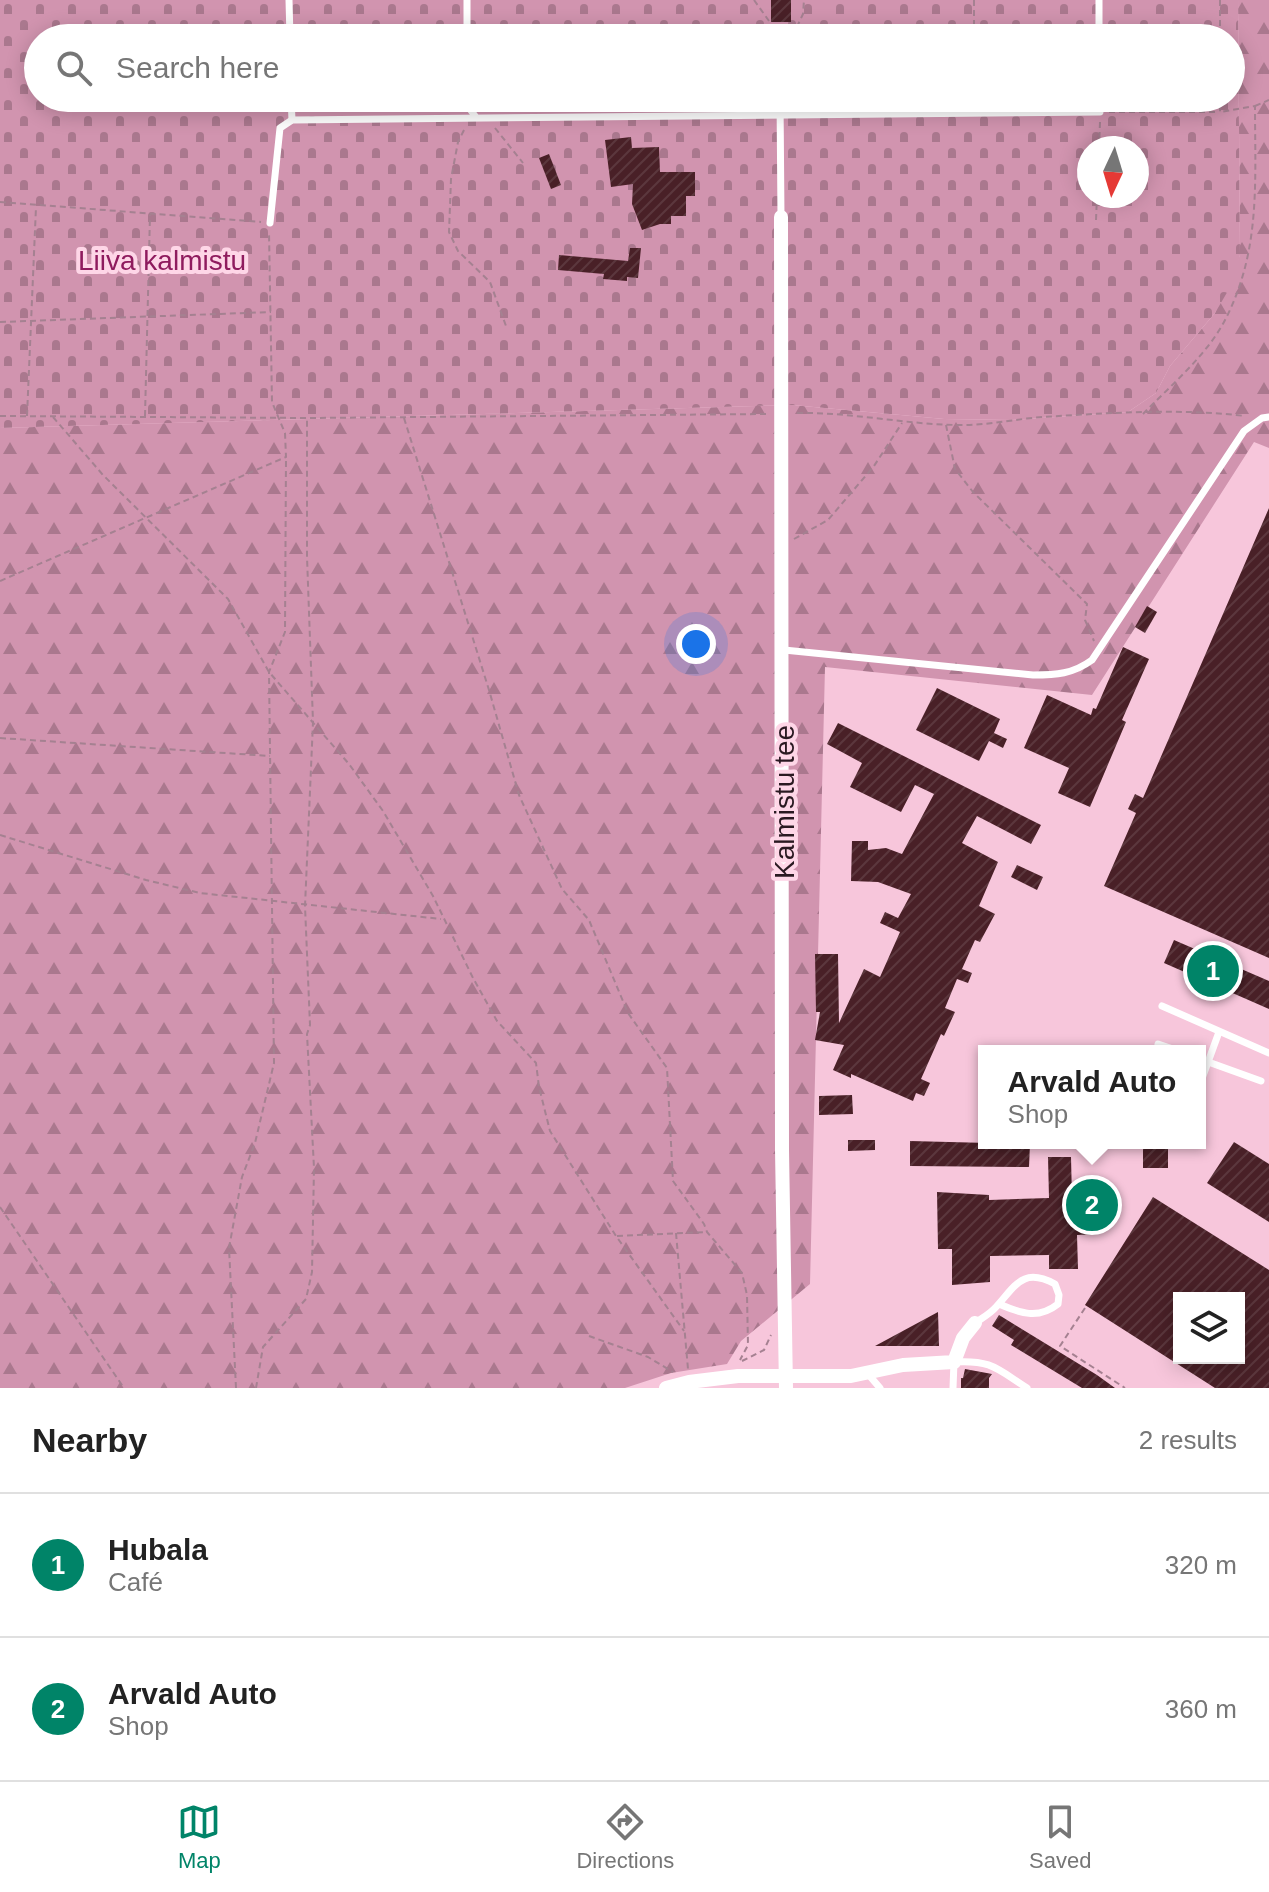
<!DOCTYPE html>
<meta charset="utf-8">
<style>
:root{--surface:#fff;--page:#f2f2f2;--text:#222;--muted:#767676;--line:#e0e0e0;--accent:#008468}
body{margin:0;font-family:Helvetica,sans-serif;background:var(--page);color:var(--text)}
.controls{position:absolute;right:24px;bottom:24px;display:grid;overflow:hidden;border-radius:0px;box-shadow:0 4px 20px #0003}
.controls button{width:72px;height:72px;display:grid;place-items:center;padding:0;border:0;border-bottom:2px solid var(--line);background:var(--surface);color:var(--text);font:40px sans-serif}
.compass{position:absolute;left:1077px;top:136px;width:72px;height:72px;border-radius:50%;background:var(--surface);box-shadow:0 4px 20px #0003;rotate:184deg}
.you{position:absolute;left:696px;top:644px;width:28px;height:28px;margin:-20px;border:6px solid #fff;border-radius:50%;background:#1a73e8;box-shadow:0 0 0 12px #1a73e833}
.badge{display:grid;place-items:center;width:52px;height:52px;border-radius:50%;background:var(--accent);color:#fff;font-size:26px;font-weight:700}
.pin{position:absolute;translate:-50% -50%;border:4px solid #fff;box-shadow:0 2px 8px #0006}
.popup{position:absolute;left:978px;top:1045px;width:228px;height:104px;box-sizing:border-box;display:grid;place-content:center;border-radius:0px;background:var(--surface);filter:drop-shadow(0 2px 6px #0005);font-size:26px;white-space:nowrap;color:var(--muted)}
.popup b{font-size:30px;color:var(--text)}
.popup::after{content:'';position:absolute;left:50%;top:100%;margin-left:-16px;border:16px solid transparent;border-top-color:var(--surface)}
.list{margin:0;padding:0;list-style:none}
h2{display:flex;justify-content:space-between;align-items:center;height:104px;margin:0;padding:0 32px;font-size:34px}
h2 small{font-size:26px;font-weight:400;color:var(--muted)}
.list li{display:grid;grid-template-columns:52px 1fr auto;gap:24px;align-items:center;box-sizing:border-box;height:144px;padding:0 32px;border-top:2px solid var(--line)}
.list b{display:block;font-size:30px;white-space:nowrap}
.list p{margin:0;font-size:26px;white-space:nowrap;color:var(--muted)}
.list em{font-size:26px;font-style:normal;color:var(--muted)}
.icon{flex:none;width:44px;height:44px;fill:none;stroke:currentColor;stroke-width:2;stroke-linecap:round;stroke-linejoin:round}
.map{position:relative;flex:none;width:1269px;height:1388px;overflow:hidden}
.search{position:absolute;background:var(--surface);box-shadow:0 4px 20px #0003;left:24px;right:24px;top:24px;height:88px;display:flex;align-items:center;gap:20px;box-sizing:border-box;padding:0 28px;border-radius:44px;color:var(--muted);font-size:30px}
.sheet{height:392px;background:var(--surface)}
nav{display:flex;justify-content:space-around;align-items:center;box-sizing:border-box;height:112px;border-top:2px solid var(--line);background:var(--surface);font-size:22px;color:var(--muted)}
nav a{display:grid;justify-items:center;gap:4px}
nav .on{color:var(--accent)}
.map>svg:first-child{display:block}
.forest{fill:url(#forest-firs)}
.cemetery{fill:url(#cemetery-stones);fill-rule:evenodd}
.building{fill:url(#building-hatch);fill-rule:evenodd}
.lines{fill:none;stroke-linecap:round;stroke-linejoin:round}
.path{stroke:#a58191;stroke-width:2;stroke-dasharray:6 4;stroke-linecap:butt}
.service{stroke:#fff;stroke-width:7}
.minor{stroke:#fff;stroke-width:14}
.labels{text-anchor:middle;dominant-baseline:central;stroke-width:8;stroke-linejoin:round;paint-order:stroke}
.park-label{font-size:28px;fill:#8f1b5e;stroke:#fed6e7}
.street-label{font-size:28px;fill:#2a1921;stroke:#fed6e7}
</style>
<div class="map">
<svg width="1269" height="1388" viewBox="0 0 1269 1388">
<defs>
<pattern id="forest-firs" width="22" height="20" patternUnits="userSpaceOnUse" patternTransform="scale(2)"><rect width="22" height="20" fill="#d194af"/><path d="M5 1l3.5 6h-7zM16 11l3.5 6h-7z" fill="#aa788e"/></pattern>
<pattern id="cemetery-stones" width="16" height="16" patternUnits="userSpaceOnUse" patternTransform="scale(2)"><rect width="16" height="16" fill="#d194af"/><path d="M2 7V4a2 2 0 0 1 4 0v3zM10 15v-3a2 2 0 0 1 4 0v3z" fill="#aa788e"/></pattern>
<pattern id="building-hatch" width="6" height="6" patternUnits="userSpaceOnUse" patternTransform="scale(2)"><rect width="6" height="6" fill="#492027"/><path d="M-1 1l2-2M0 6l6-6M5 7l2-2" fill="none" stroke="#5b373d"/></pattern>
</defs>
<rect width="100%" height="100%" fill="#f7c6db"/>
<path class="forest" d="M 1238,0 L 1269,0 L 1269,448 L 1254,442 L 1092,695 L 825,667 L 810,1284 L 741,1341 L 727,1364 L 671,1373 L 625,1388 L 0,1388 L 0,428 L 792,405 L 944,419 L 1011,420 L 1128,412 L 1156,393 L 1170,366 L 1215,313 L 1240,255 Z"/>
<path class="cemetery" d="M 0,0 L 1238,0 L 1240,255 L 1232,284 L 1215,313 L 1170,366 L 1156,393 L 1128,412 L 1011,420 L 944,419 L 792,405 L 0,428 ZM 38,38 L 1231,38 L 1231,98 L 38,98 ZM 1089,148 L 1137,148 L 1137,196 L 1089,196 Z"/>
<g class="building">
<rect x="771" y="0" width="20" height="22"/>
<path d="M 631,137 L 632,148 L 659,147 L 660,172 L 695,172 L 695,196 L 686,196 L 686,216 L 671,216 L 671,224 L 660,224 L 642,230 L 632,204 L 633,184 L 611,187 L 605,140 Z"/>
<path d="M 549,154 L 561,185 L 551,189 L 539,158 Z"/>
<path d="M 630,248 L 641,248 L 638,278 L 627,277 L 627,281 L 603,279 L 604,274 L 558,270 L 559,255 L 628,261 Z"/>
<path d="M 1269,508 L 1269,958 L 1104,886 L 1136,813 L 1128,809 L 1135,794 L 1143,798 Z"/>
<path d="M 1147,606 L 1157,612 L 1145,633 L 1135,627 Z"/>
<path d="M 1123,647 L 1149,659 L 1122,720 L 1126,722 L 1090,807 L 1058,793 L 1069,768 L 1024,748 L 1047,695 L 1091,715 L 1093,708 L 1096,709 Z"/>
<path d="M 937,688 L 1000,719 L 994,733 L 1007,739 L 1003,748 L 989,741 L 979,761 L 916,730 Z"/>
<path d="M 838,723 L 1041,825 L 1031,844 L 977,816 L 962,843 L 998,862 L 979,906 L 995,914 L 980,942 L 975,940 L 962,969 L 972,973 L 968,983 L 957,979 L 945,1008 L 955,1012 L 944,1036 L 941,1034 L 921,1079 L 930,1083 L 924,1096 L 916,1093 L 913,1101 L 851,1074 L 851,1078 L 833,1070 L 844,1045 L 815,1040 L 820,1012 L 816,1012 L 815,954 L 838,954 L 839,1023 L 864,969 L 880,977 L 900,932 L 880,923 L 885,912 L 898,918 L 911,894 L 878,882 L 851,881 L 852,841 L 868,841 L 868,850 L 886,848 L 902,854 L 934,794 L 915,785 L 901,812 L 850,787 L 862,763 L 827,744 Z"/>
<path d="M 1017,865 L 1043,877 L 1037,890 L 1011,877 Z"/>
<path d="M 1174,940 L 1269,981 L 1269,1009 L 1164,963 Z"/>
<path d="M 852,1095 L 853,1114 L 819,1115 L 819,1096 Z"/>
<path d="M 848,1140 L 875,1140 L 875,1150 L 848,1151 Z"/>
<path d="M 910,1141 L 1030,1144 L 1029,1167 L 910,1166 Z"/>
<path d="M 1234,1142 L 1269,1164 L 1269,1222 L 1207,1183 Z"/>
<rect x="1143" y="1143" width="25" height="25"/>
<path d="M 1048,1157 L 1071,1157 L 1072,1198 L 1099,1198 L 1100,1234 L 1077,1235 L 1078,1269 L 1049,1269 L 1049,1255 L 990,1256 L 990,1282 L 952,1285 L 952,1249 L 938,1249 L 937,1192 L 989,1195 L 989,1200 L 1049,1198 Z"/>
<path d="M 1153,1197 L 1269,1270 L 1269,1388 L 1215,1388 L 1085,1305 ZM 1179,1298 L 1239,1298 L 1239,1358 L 1179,1358 Z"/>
<path d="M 938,1312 L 939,1346 L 875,1346 Z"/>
<path d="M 999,1315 L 1097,1375 L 1115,1388 L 1082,1388 L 1011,1345 L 1014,1340 L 992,1326 Z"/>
<path d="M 965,1369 L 992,1374 L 989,1378 L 989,1388 L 961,1388 L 961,1378 L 963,1378 Z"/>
</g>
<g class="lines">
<g class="path">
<path d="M 754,0 L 769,21"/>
<path d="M 974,0 L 974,38"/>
<path d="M 1220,0 L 1220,38"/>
<path d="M 788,29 L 796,29 L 803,14 L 804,0"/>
<path d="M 1255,106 L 1269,100"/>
<path d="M 1109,112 L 1219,112"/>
<path d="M 495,128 L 523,163"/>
<path d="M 464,130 L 458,142 L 451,179 L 449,232 L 458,251 L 490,282 L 506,326"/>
<path d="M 1099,148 L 1100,122"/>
<path d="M 0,202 L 261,222"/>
<path d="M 1096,220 L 1097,196"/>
<path d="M 0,322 L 271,312"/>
<path d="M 797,413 C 852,412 907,425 962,425 C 989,425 1016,419 1042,417 C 1109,413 1179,408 1245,416"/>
<path d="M 1143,414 C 1170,386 1205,357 1224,322 C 1261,252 1255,183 1255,106 L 1220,112 L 1220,98"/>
<path d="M 0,416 L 307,418 L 767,414"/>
<path d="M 27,416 L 36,207"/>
<path d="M 145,416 L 150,215"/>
<path d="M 53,417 L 103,475 L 228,599 L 269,672 L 349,764 L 383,811 L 433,896 L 473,978 L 497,1021 L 536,1063 L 539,1087 L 550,1131 L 616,1236 L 684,1331"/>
<path d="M 404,418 L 489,690 L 519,795 L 562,889 L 589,920 L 628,1013 L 667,1068 L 673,1181 L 704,1224 L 707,1232 L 742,1273 L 747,1295 L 748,1345 L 740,1360"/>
<path d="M 946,425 L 955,469 L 973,492 L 1087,604 L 1085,620 L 1094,641"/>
<path d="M 794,539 L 828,520 L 874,466 L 902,423"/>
<path d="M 0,581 L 286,457 L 285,433 L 272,402 L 269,232"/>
<path d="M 0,738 L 270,756"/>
<path d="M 0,835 L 146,880 L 200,893 L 441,919"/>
<path d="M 0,1207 L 124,1388"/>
<path d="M 676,1233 L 688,1369"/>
<path d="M 617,1236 L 706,1232"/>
<path d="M 1085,1308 L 1060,1346 L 1125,1388"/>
<path d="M 589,1336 L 648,1357 L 673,1372"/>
<path d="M 742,1361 L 764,1350 L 771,1335"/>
<path d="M 236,1388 L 229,1248 L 242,1177 L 255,1143 L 274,1063 L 269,672 L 285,632 L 286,457"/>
<path d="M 256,1388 L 263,1347 L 306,1299 L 312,1272 L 314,1168 L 307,1034 L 310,1025 L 305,906 L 313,722 L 307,557 L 307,419"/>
</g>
<g class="service">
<path d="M 289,0 L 290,38"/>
<path d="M 467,0 L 467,38"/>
<path d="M 1099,0 L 1099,38"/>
<path d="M 779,28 L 780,38"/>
<path d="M 291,98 L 292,120"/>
<path d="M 467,98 L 467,105 L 475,116"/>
<path d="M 780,98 L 781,217"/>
<path d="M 270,223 L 280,128 L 292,120 L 1100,112 L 1100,98"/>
<path d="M 784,650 L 1033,675 C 1056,675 1073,674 1092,660 L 1244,431 L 1262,418 L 1269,417"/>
<path d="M 1162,1006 L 1269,1053"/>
<path d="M 1158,1044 L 1179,1051"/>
<path d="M 1200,1059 L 1261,1081"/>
<path d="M 1200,1084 L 1219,1032"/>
<path d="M 975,1323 C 982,1318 990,1314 996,1307 C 1016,1285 1023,1267 1055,1284 L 1059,1295 L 1058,1304 C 1038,1320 1020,1313 999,1304"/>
<path d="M 868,1374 L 880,1388"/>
<path d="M 953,1388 L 954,1362 C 992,1360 996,1368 1027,1388"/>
</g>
<g class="minor">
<path d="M 781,217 L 782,1150 L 786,1388"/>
<path d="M 666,1388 L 689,1382 L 738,1376 L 851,1376 L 903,1365 L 954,1362 L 963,1338 L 975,1323"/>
</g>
</g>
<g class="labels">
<g class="park-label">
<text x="162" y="260">Liiva kalmistu</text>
</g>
<g class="street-label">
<text transform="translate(784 802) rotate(-90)">Kalmistu tee</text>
</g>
</g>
</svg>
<div class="controls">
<button><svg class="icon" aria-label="layers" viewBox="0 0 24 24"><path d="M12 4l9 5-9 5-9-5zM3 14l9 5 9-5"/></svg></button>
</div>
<svg class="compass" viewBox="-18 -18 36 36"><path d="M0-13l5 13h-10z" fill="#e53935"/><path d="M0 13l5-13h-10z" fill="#767676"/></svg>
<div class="you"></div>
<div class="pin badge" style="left:1213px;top:971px">1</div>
<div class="pin badge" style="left:1092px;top:1205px">2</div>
<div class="popup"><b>Arvald Auto</b>Shop</div>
<div class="search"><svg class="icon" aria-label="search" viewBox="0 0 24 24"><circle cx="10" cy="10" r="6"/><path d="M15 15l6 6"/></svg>Search here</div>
</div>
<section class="sheet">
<h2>Nearby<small>2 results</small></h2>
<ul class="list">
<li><span class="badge">1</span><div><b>Hubala</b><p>Café</p></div><em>320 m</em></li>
<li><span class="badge">2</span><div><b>Arvald Auto</b><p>Shop</p></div><em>360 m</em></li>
</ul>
</section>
<nav>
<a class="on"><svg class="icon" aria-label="map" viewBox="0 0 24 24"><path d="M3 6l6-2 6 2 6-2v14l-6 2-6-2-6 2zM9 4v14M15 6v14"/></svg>Map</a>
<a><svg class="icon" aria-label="directions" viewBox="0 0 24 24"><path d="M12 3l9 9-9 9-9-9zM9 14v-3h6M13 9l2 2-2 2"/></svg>Directions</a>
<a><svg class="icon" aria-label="saved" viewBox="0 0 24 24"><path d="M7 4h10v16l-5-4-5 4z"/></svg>Saved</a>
</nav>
